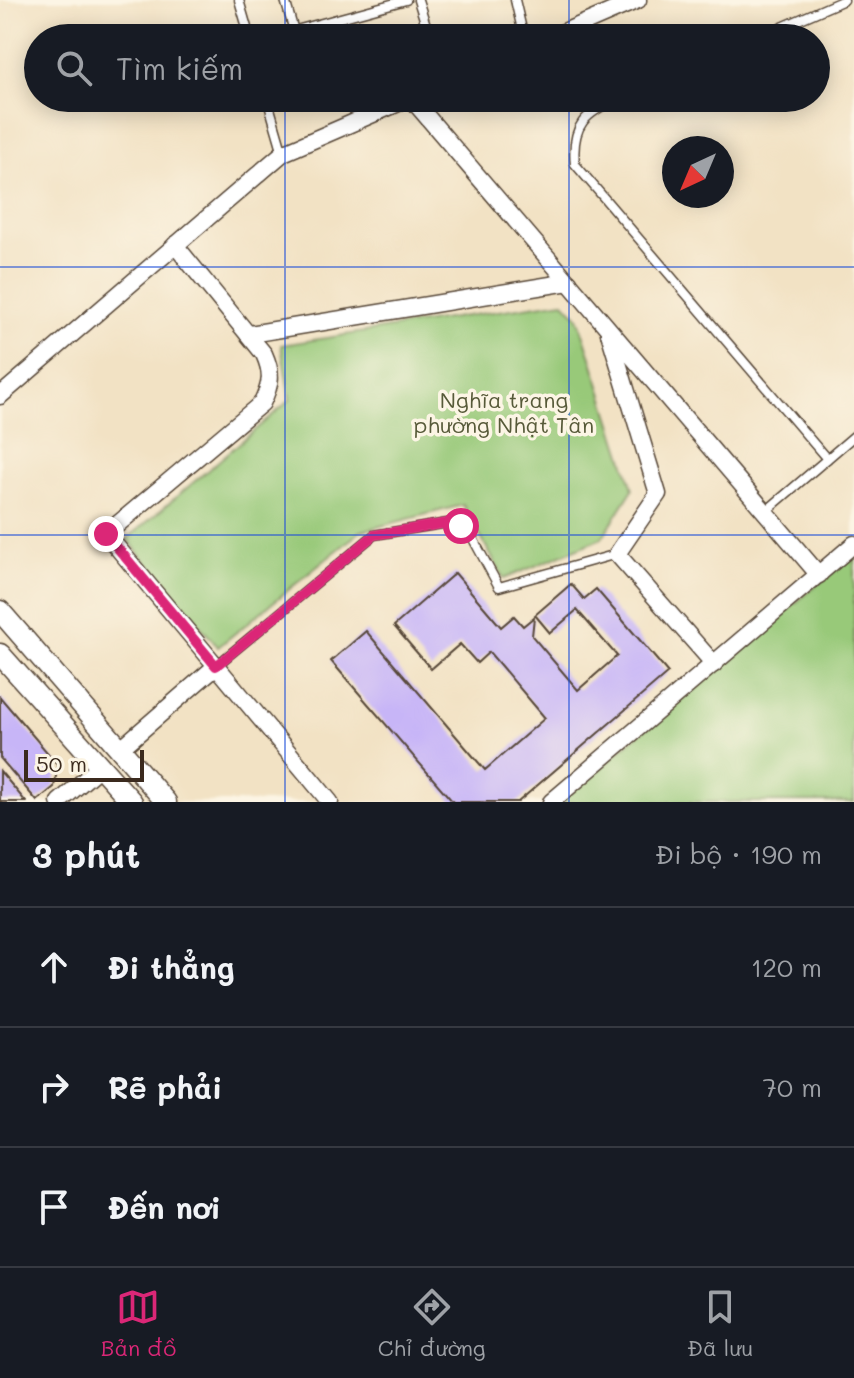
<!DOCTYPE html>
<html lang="vi">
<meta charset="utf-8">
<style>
:root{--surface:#171b24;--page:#242831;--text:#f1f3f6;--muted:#9ea1a6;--line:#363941;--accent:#db2777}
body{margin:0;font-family:Mali,sans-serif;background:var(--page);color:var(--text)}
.compass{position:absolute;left:662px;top:136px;width:72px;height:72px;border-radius:50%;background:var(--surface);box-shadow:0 4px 20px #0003;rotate:224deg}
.scale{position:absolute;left:24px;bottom:20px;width:120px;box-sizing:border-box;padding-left:8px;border:4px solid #3b2a1e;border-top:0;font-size:22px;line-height:28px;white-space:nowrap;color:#3b2a1e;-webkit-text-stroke:6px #fcf5e5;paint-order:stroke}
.stop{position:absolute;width:24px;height:24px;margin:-18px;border:6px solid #db2777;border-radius:50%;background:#fff}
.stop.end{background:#db2777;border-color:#fff;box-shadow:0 2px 8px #0008}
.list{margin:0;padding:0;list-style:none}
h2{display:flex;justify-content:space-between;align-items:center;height:104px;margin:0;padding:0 32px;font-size:34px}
h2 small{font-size:26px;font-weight:400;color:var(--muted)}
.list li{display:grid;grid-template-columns:52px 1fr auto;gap:24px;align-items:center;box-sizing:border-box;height:120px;padding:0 32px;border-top:2px solid var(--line)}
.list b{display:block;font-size:30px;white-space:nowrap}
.list em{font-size:26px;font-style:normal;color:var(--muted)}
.icon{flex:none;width:44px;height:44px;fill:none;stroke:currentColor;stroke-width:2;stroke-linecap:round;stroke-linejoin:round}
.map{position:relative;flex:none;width:854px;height:802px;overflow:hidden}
.search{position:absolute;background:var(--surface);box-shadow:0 4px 20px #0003;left:24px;right:24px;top:24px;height:88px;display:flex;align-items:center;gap:20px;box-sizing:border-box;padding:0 28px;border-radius:44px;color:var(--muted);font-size:30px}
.sheet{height:464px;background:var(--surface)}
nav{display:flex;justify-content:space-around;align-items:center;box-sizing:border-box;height:112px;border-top:2px solid var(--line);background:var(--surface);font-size:22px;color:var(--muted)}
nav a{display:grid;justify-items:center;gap:4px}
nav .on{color:var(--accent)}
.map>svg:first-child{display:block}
.green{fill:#98c979;stroke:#6a7a4c;stroke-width:2}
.building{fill:#c7b5f7}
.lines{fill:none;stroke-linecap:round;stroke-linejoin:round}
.service-casing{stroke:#564637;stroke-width:11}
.minor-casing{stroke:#564637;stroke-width:19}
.tertiary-casing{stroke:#564637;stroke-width:23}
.service{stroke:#fff;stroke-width:8}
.minor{stroke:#fff;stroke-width:16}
.tertiary{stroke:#fff;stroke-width:20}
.route{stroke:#db2777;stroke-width:10}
.grid{fill:none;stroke:#1d4ed8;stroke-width:2;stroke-opacity:0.55}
.labels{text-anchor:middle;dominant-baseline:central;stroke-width:7;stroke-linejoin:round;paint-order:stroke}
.park-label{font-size:22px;fill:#575a39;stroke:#fcf5e5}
</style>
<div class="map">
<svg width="854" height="802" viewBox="0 0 854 802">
<rect width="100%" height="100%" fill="#fcf5e5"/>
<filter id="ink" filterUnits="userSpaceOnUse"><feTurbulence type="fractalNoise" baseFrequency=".0125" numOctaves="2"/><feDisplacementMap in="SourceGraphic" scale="16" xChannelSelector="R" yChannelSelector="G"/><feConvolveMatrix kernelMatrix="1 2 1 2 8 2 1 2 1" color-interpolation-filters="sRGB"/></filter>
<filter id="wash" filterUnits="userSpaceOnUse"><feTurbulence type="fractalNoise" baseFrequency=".006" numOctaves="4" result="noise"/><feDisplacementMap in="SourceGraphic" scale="32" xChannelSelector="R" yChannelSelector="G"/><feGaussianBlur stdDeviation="1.8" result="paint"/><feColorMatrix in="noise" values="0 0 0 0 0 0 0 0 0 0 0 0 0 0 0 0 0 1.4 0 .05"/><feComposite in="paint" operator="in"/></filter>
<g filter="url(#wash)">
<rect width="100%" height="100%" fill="#f2e2c4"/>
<g class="green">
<path d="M 563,301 L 578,317 L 633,489 L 602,538 L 504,579 L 463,505 L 361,531 L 218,647 L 127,539 L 290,400 L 281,345 Z"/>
<path d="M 854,554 L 854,802 L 558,802 Z"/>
</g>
<g id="blocks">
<g class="building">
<path d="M 455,573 L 501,627 L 514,616 L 523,626 L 534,617 L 532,636 L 578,690 L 617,656 L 577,610 L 550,633 L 535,615 L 571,584 L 584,599 L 596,589 L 668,673 L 518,802 L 453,802 L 331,661 L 366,631 L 485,770 L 545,718 L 489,652 L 477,663 L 460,644 L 431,669 L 394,626 Z"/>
<path d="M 0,697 L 58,765 L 54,787 L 37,801 L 0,758 Z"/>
<path d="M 0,771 L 26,802 L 0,802 Z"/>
</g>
</g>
</g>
<g filter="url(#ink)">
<use href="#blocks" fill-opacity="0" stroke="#564637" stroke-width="2"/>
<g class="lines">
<g class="service-casing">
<g id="service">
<path d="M 239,0 L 250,38"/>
<path d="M 285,0 L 294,31"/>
<path d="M 418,0 L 430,38"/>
<path d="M 515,0 L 524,38"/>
<path d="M 267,38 L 406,0"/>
<path d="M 757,38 L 844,0"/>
<path d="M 267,98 L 283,153"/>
<path d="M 619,98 C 585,113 571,125 575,164 L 827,459"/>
<path d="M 765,512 L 854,436"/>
<path d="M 217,665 L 374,535 L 448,523 L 461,526 L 471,535 L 499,587 L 617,554"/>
</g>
</g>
<g class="minor-casing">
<g id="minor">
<path d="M 550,38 L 638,0"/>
<path d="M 411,98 L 819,575"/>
<path d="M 175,245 L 264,354 C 273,374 271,384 262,403 L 106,534 L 330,802"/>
<path d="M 609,333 L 658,494 L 617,554 L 714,664"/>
<path d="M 250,334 L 569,282"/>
<path d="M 0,396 L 283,153 L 410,98"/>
<path d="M 120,749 L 216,666"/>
<path d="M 59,802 L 101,766"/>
<path d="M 551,802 L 854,544"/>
</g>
</g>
<g class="tertiary-casing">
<g id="tertiary">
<path d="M 0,611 L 166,802"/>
<path d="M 0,654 L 132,802"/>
</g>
</g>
<use href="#service" class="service"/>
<use href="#minor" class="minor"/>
<use href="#tertiary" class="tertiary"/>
</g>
</g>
<g class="lines" filter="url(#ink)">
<path class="route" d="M 106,534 L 216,666 L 374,535 L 448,523 L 461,526"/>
</g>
<path class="grid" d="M 285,0 L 285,38M 569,0 L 569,38M 285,98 L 285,802M 569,98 L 569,802M 0,267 L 854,267M 0,535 L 854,535"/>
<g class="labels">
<g class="park-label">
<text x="504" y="399">Nghĩa trang<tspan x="504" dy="25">phường Nhật Tân</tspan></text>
</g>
</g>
</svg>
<svg class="compass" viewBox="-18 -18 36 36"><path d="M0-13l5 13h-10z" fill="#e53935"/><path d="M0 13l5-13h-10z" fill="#9ea1a6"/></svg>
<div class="scale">50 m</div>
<div class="stop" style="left:461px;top:526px"></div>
<div class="stop end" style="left:106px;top:534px"></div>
<div class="search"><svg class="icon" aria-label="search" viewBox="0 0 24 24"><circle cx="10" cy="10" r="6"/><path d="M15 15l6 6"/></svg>Tìm kiếm</div>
</div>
<section class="sheet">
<h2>3 phút<small>Đi bộ · 190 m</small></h2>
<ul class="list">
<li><svg class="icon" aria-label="ahead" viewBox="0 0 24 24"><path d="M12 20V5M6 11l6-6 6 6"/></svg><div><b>Đi thẳng</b></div><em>120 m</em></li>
<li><svg class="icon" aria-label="right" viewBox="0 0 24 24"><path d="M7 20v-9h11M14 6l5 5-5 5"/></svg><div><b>Rẽ phải</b></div><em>70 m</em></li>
<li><svg class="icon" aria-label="arrive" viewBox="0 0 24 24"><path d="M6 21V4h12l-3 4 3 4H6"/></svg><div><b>Đến nơi</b></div></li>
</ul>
</section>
<nav>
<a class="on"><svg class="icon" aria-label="map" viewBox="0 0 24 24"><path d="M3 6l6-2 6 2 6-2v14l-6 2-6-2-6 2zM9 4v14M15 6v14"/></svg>Bản đồ</a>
<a><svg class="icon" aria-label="directions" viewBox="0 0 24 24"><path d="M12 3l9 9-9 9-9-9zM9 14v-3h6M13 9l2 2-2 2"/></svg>Chỉ đường</a>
<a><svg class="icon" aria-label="saved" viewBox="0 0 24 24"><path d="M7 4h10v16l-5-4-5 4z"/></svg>Đã lưu</a>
</nav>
